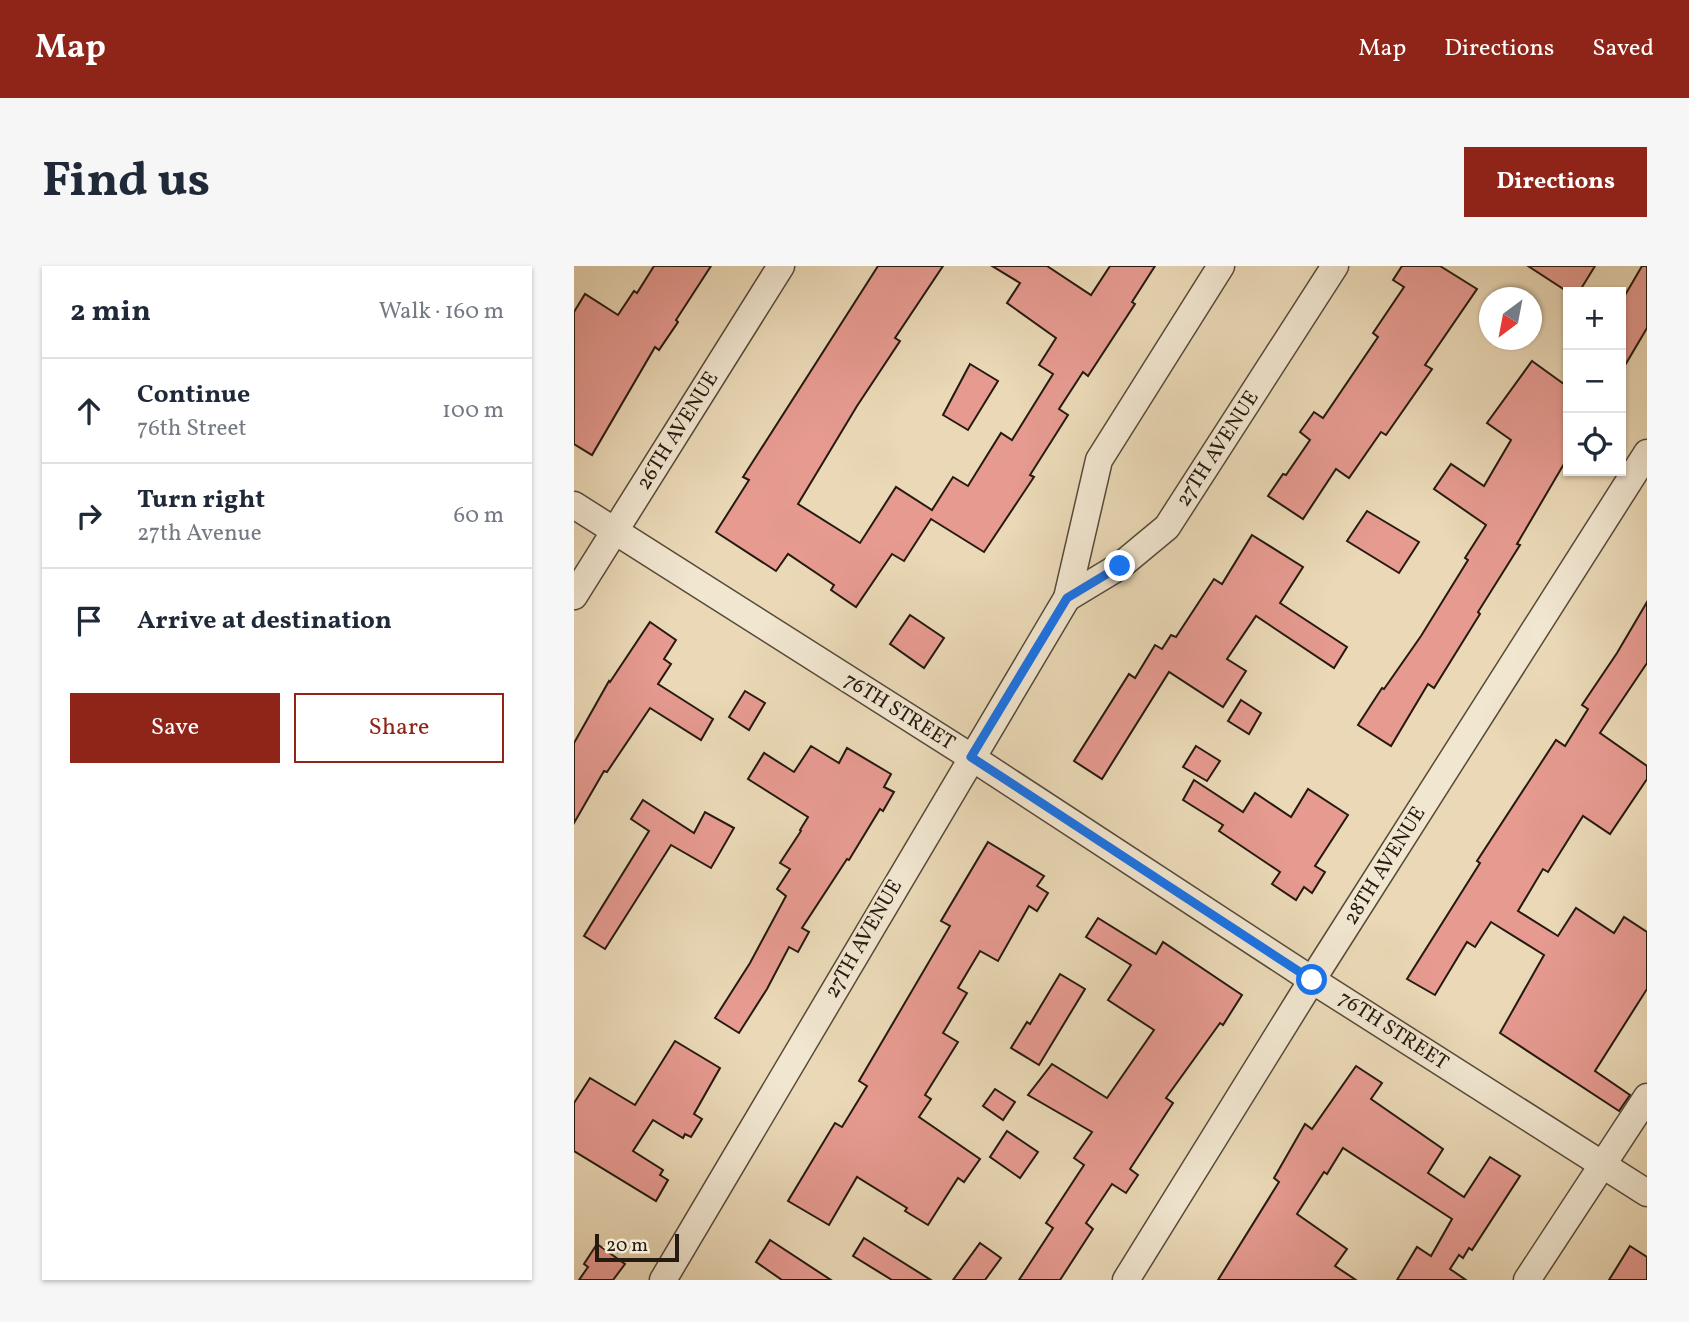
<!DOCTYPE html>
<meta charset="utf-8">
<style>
:root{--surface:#fff;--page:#f6f6f7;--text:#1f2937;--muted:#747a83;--line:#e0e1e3;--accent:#8f2418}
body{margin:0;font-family:Vollkorn,serif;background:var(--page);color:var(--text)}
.controls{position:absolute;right:21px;top:21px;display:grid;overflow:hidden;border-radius:0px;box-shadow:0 2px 5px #0004}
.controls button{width:63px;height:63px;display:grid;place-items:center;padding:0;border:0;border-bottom:2px solid var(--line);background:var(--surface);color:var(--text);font:35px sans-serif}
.compass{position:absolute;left:905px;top:21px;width:63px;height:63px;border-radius:50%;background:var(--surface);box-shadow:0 2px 5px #0004;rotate:212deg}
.scale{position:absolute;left:21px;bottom:18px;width:84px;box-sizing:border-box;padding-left:7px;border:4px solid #251a0f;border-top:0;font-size:19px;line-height:24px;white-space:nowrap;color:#251a0f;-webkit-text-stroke:5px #f1e6d0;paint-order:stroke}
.stop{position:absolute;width:21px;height:21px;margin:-16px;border:5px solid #1a73e8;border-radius:50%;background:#fff}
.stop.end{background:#1a73e8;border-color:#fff;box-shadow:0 2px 7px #0008}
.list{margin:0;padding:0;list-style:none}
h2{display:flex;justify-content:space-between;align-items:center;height:91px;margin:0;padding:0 28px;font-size:30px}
h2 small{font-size:23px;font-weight:400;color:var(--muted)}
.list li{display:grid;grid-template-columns:46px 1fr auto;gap:21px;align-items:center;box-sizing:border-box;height:105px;padding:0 28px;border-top:2px solid var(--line)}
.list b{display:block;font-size:26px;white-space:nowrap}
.list p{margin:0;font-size:23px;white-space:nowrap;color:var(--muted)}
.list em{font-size:23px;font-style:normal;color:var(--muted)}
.actions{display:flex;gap:14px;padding:21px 28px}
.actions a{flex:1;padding:16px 0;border:2px solid var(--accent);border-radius:0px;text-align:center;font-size:24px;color:var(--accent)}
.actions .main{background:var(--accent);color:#fff}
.icon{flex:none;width:38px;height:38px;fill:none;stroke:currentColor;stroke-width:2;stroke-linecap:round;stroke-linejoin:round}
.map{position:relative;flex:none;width:1073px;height:1014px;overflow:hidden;border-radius:0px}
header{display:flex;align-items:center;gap:42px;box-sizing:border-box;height:98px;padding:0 35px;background:var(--accent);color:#fff}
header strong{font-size:33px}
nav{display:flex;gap:38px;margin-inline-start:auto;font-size:24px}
.intro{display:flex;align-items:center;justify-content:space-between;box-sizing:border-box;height:168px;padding:0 42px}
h1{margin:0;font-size:49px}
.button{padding:18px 32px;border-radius:0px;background:var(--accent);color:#fff;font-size:24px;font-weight:700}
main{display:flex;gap:42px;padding:0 42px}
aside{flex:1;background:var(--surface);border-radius:0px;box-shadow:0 2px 5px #0004}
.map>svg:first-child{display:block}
.building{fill:#e69a90;stroke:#251a0f;stroke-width:2}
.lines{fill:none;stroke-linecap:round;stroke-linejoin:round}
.minor-casing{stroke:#564a39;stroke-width:29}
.minor{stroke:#f1e6d0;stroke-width:26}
.route{stroke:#1a73e8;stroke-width:9}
.labels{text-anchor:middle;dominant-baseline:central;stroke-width:6;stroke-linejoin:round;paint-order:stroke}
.street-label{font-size:21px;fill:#251a0f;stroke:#f1e6d0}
</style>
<header>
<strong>Map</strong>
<nav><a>Map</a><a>Directions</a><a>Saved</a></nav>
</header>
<div class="intro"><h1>Find us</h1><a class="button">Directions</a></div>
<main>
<aside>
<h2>2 min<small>Walk · 160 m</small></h2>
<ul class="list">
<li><svg class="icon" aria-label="ahead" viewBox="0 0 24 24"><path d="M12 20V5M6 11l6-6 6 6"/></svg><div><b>Continue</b><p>76th Street</p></div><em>100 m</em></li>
<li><svg class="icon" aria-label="right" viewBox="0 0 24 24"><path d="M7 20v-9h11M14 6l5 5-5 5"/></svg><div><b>Turn right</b><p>27th Avenue</p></div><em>60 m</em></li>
<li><svg class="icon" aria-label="arrive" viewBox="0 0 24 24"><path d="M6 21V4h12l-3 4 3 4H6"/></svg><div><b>Arrive at destination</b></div></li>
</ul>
<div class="actions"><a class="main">Save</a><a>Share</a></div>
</aside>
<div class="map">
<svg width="1073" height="1014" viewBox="0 0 1073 1014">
<rect width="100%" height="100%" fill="#ead8b6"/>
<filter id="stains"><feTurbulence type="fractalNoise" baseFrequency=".00286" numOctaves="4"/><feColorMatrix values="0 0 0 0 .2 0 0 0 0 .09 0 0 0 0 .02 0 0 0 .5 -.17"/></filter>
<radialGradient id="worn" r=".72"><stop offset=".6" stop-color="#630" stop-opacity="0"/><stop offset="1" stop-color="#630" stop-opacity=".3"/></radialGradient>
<g class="building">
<path d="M 80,0 L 137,0 L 102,54 L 104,56 L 85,84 L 81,81 L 18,189 L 0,178 L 0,46 L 11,28 L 44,49 L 60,25 L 63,27 Z"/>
<path d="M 304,0 L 369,0 L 321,72 L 326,75 L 283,140 L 224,238 L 286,277 L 322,221 L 358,244 L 379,211 L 394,220 L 427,167 L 438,174 L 479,108 L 465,99 L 482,72 L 433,37 L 446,17 L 418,0 L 473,0 L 517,29 L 536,0 L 581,0 L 558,36 L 561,38 L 514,110 L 509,106 L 485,143 L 494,149 L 456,209 L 460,211 L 410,286 L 357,253 L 330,295 L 318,288 L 282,341 L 257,324 L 260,319 L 214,288 L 202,305 L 142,266 L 175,214 L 169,211 Z"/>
<path d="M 828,0 L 866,0 L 903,23 L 851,99 L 858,103 L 812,169 L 807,166 L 775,212 L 762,203 L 729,253 L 694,230 L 709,208 L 712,209 L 736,174 L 726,166 L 740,146 L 749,152 L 804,71 L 799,67 L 830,21 L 819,14 Z"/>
<path d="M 954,0 L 1021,0 L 1005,26 L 994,26 Z"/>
<path d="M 1068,0 L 1073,0 L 1073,62 L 1047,106 L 1047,36 Z"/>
<path d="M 958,95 L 994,121 L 994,191 L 943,278 L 946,279 L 904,346 L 906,348 L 860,422 L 854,418 L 817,480 L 784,459 L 808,422 L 810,423 L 847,370 L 894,294 L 891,292 L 912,259 L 860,223 L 877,198 L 910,220 L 937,174 L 913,157 Z"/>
<path d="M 396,98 L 424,115 L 394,164 L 369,149 Z"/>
<path d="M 793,245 L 845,276 L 825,307 L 773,275 Z"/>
<path d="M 678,269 L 729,301 L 706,337 L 773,381 L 760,402 L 682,350 L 653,393 L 672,405 L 649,441 L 595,406 L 528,513 L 500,495 L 555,408 L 561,412 L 581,379 L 588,383 L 597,369 L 602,371 L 640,313 L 648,318 Z"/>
<path d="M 1073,336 L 1073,397 L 1026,467 L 1073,500 L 1073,513 L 1036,568 L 1009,550 L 974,606 L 969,603 L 944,645 L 984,670 L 1002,642 L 1040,667 L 1050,651 L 1073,666 L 1073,723 L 1021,805 L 1056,829 L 1045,845 L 926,767 L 970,689 L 917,656 L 901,681 L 893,676 L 861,729 L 833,713 L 906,597 L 903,595 L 982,474 L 991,480 L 1014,443 L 1008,439 L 1043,387 Z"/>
<path d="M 336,349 L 370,372 L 350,402 L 316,378 Z"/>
<path d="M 76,356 L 102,374 L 90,393 L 97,398 L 84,418 L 139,453 L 127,474 L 76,442 L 33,506 L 30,505 L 0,557 L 0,477 L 35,415 L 36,416 Z"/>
<path d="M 171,425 L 191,437 L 175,464 L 155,451 Z"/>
<path d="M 667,434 L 687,447 L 675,468 L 654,455 Z"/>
<path d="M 237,480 L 265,497 L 273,482 L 317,508 L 310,521 L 320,526 L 309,545 L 306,543 L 275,594 L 273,593 L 228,662 L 235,666 L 224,686 L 215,681 L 193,723 L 165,767 L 141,752 L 176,697 L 212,630 L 203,623 L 216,603 L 206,597 L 227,565 L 226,564 L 234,551 L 174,513 L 190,487 L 220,506 Z"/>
<path d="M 622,480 L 646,495 L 633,515 L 609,501 Z"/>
<path d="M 620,514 L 669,546 L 681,527 L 717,551 L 734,523 L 774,549 L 741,600 L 751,606 L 738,627 L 730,621 L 722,634 L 698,618 L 706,606 L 645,565 L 649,559 L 609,534 Z"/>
<path d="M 69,534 L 120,567 L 131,546 L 160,562 L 137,602 L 97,579 L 31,683 L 10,670 L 75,565 L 57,553 Z"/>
<path d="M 414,576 L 470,610 L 463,620 L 474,627 L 463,645 L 455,640 L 424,695 L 406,685 L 384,722 L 393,727 L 369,767 L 384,776 L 351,829 L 357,833 L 345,851 L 406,893 L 390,916 L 384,912 L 354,959 L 331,945 L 333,942 L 283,911 L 255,959 L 214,935 L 261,857 L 268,861 L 293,820 L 285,815 L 376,660 L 367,655 Z"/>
<path d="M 524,652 L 582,688 L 589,676 L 668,729 L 649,759 L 646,757 L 592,832 L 599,837 L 556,903 L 564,909 L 552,927 L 538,918 L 512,957 L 519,963 L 486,1014 L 445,1014 L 479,962 L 472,957 L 510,899 L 500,892 L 518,866 L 454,829 L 478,798 L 533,832 L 580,764 L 534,734 L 557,699 L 512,671 Z"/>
<path d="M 486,708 L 511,723 L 465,799 L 437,782 L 453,756 L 456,758 Z"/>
<path d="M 101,775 L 146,802 L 120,848 L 128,853 L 117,871 L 111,868 L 109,872 L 79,854 L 59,885 L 89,904 L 86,909 L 94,914 L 82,935 L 0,885 L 0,837 L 16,812 L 61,839 Z"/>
<path d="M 782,800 L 808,817 L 797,833 L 869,883 L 854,907 L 890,931 L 916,891 L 946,910 L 898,984 L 895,982 L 889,992 L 885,989 L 876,1003 L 892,1014 L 823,1014 L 843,981 L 857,990 L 878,953 L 769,882 L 753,908 L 750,906 L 723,948 L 773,983 L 761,1000 L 782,1014 L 644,1014 L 705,916 L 700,912 L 731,858 L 738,863 Z"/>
<path d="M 421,823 L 441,836 L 429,854 L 409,840 Z"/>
<path d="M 433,865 L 464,886 L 446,912 L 416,891 Z"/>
<path d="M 290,972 L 357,1014 L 318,1014 L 279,990 Z"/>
<path d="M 196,974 L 257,1014 L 208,1014 L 182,996 Z"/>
<path d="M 406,977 L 427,992 L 411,1014 L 379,1014 Z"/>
<path d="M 23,978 L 51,998 L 39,1014 L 5,1014 L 14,1001 L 10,998 Z"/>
<path d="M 1056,980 L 1073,991 L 1073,1014 L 1035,1014 Z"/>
</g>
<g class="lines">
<g class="minor-casing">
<g id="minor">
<path d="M 0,239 L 397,491 L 738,714 L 1073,927"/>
<path d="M 0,330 L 207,0"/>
<path d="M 493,332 L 546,300 L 593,261 L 761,0"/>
<path d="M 89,1014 L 493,332 L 525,194 L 647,0"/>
<path d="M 552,1014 L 738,714 L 1073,187"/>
<path d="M 953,1014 L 1073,831"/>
</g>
</g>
<use href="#minor" class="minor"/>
</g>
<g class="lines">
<path class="route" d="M 546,300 L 493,332 L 397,491 L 738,714"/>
</g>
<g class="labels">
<g class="street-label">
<text transform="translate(104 165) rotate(-58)">26TH AVENUE</text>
<text transform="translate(644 183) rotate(-57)">27TH AVENUE</text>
<text transform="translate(325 446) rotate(32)">76TH STREET</text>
<text transform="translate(811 600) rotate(-58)">28TH AVENUE</text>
<text transform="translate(290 673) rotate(-60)">27TH AVENUE</text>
<text transform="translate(819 765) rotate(33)">76TH STREET</text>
</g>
</g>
<rect width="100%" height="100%" filter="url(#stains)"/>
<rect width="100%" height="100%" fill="url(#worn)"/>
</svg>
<div class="controls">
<button>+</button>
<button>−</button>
<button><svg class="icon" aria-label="locate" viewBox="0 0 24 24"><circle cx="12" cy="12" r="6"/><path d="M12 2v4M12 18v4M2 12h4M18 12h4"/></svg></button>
</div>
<svg class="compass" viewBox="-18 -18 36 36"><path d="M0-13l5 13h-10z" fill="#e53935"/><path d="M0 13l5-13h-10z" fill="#747a83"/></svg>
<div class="scale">20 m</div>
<div class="stop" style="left:738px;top:714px"></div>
<div class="stop end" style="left:546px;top:300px"></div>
</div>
</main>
